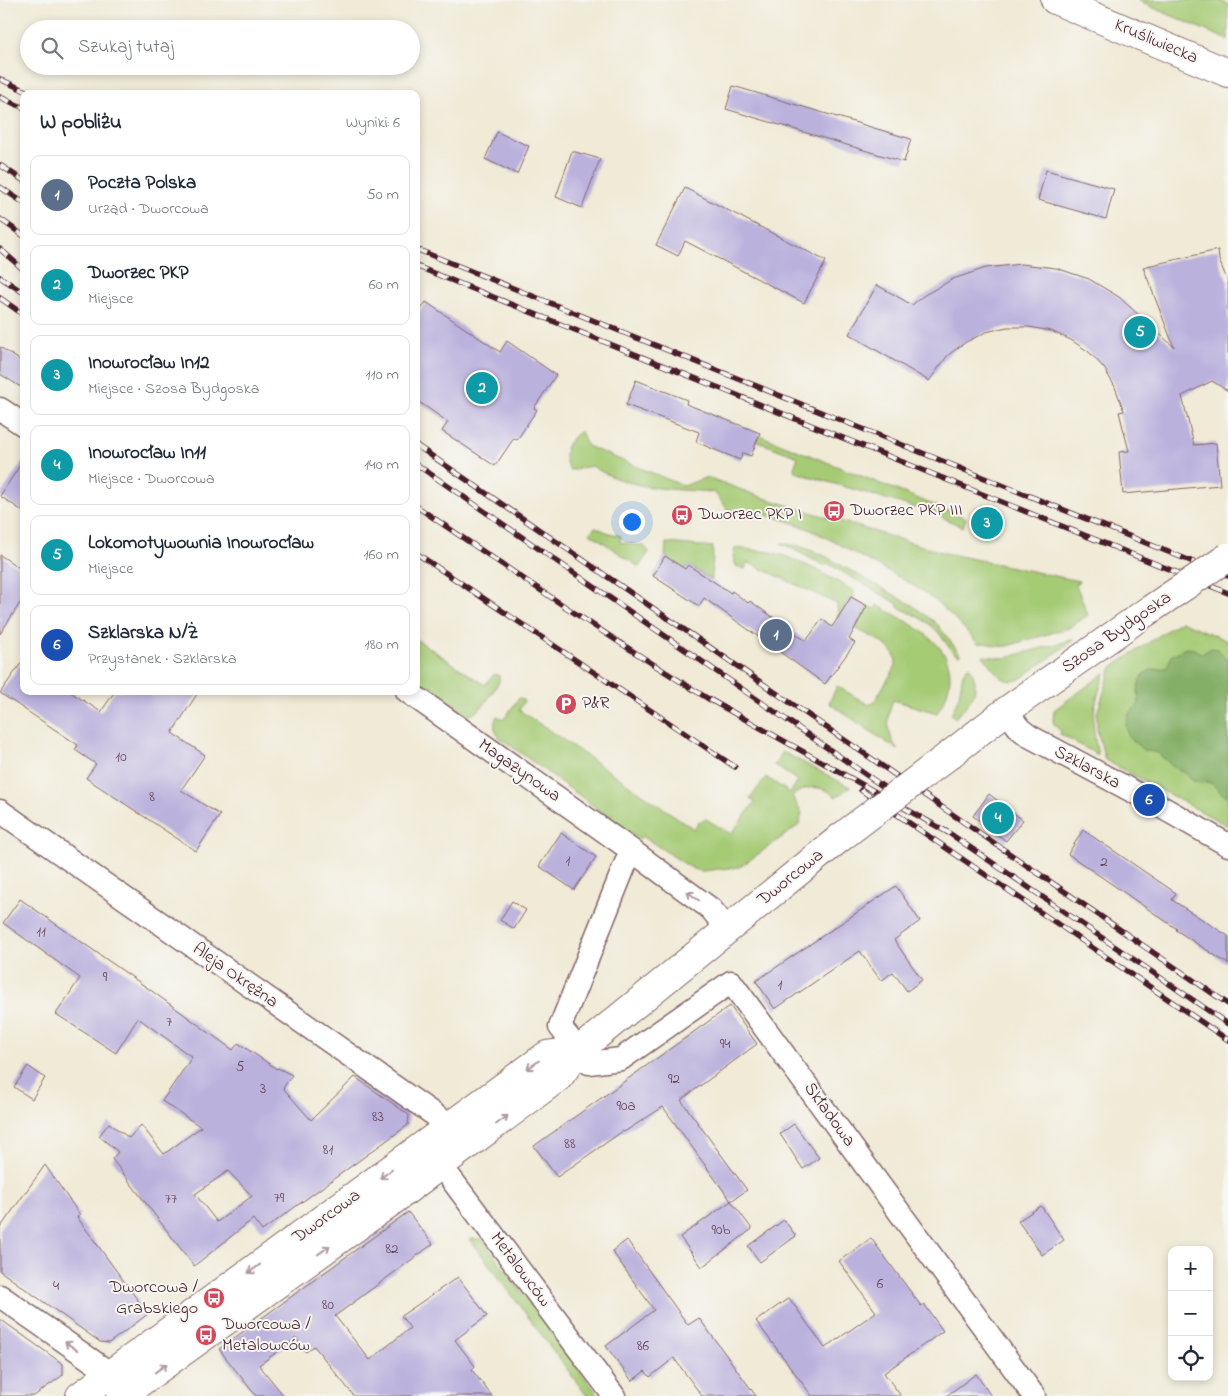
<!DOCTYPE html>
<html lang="pl">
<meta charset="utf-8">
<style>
:root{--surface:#fff;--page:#f2f2f3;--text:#1f2937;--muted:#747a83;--line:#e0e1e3;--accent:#d93025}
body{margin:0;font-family:"Indie Flower",sans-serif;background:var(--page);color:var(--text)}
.controls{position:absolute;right:15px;bottom:15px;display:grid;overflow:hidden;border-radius:10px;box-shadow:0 2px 8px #0003}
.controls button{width:45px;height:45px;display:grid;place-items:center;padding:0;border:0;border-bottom:1px solid var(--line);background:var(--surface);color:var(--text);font:25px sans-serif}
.you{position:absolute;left:631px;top:521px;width:18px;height:18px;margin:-12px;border:4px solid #fff;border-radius:50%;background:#1a73e8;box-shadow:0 0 0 8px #1a73e833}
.badge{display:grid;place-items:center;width:32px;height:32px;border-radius:50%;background:var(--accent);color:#fff;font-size:16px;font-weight:700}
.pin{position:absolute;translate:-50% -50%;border:2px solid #fff;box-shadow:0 1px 5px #0006}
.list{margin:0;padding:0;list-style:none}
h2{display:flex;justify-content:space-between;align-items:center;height:65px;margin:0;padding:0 20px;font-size:21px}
h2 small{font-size:16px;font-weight:400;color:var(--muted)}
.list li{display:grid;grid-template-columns:32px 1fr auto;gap:15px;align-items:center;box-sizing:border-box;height:80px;margin:0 10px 10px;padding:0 10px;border:1px solid var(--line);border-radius:10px}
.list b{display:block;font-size:19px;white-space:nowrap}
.list p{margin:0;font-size:16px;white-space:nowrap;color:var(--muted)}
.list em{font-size:16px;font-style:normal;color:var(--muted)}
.icon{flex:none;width:28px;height:28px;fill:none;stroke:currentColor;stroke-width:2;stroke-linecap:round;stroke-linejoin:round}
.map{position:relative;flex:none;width:1228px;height:1396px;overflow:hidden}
.search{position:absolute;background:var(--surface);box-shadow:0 2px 8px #0003;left:20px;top:20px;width:400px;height:55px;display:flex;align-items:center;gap:12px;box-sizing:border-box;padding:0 18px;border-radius:28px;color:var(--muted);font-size:19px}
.panel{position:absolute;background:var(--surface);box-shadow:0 2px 8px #0003;left:20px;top:90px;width:400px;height:605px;border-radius:10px}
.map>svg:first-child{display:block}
.green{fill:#a6cb75;stroke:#787550}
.forest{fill:#84af66;stroke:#676748}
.building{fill:#bab1dd;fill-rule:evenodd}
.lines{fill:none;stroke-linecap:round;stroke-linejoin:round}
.minor-casing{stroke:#846667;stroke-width:25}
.major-casing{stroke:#846667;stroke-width:30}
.minor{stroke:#fff;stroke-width:22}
.major{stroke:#fff;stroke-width:28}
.rail-casing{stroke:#4a1f2b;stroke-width:5.5}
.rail{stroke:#f6f6f2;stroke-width:4;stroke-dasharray:11;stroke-linecap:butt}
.major-bridge-casing{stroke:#846667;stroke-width:30;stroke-linecap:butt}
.major-bridge{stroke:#fff;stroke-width:28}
.oneway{stroke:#ae9aa0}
.labels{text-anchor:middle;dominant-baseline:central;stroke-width:4;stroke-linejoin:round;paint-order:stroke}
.number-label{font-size:15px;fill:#664458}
.street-label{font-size:18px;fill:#4a1f2b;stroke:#f6f6f2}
.poi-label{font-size:18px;fill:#4a1f2b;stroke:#f6f6f2;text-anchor:start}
</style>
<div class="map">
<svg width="1228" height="1396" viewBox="0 0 1228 1396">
<rect width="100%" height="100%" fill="#f6f6f2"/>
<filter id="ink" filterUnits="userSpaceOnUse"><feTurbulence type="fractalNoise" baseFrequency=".02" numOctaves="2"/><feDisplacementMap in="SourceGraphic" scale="10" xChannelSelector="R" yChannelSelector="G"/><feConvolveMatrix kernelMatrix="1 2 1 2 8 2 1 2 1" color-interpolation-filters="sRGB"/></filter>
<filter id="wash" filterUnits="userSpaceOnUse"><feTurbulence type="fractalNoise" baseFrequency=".0096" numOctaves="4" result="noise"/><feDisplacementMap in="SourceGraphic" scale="20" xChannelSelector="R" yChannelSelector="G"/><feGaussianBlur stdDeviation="1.12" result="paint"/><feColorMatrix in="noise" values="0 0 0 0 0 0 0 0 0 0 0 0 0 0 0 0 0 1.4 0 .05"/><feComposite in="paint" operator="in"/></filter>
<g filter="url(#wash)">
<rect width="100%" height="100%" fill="#f0ead6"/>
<g class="green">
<path d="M 1139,0 L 1218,0 L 1228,4 L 1228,40 L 1142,3 Z"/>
<path d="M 581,431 L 587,446 L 684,486 L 707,477 L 761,497 L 945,553 L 1079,581 L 1076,585 L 1088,615 L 1069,628 L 1007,646 C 997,648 988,641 978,644 C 962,626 946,608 926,594 C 906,580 884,569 863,558 C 814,530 786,514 728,510 L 714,492 C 672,489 628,490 592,466 L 570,470 C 560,456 566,440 581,431 Z"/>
<path d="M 759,435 L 966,518 L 963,527 L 933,513 L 795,472 L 794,468 L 798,457 L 756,441 Z"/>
<path d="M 595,527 L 609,533 L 621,536 L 620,542 L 644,546 L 649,552 L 639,567 L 590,533 Z"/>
<path d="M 666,543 L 713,547 L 712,580 L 688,565 L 685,569 L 665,556 Z"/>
<path d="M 781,543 L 799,546 L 823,555 L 912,605 L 937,624 L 961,655 L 958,655 C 950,652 943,636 935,629 C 925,619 910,613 898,607 L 898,604 L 827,563 L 825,566 Z"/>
<path d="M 735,548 L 771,552 L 788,557 L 817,570 L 854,591 L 854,598 L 851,597 L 838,618 L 837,604 L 825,598 L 747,562 L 745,569 L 736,566 L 733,556 Z"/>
<path d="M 877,605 C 922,630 975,653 937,713 L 893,700 C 886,717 887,735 898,750 L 829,703 L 837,686 L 869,705 L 874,702 L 896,666 C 898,645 870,637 855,628 L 867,606 L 875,609 Z"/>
<path d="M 1181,621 L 1228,641 L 1228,826 L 1105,760 L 1097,729 L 1097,713 L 1112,667 Z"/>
<path d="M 416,639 L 485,685 L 494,674 L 499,676 L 499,682 C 492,692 479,718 466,715 L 416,679 Z"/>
<path d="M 1071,640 L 1074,640 L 1020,679 C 1002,687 993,668 983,656 L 1005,658 Z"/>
<path d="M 969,666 C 983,690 971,701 955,718 L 952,715 L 952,712 L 959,696 L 963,673 Z"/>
<path d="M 1105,673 C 1093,709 1090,718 1098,755 L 1060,734 L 1061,731 L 1055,726 L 1053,721 L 1054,710 Z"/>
<path d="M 520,698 L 524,701 L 519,710 L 694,829 L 700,821 L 706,819 L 731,834 L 755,802 L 750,799 L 766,777 L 790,793 L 798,781 L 774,765 L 783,752 L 850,787 L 836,797 C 821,784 807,785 792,796 L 802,813 L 799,825 L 740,867 L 701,871 L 693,869 L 642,836 L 639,839 L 500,738 C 494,731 493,724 497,716 L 503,719 L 505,718 L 518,699 Z"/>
<path d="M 470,1239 L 482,1239 L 599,1396 L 587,1396 Z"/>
</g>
<path class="forest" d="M 1186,648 L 1195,649 L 1202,654 L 1211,648 L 1218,649 L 1228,660 L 1228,796 L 1221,793 L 1214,785 L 1208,782 L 1200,783 L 1193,781 L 1187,774 L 1172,766 L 1158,753 L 1143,750 L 1128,736 L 1126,724 L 1128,715 L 1139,704 C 1137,690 1137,672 1155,669 C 1160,669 1162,669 1167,667 L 1172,655 Z"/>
<g id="blocks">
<g class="building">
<path d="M 733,86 L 911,139 L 904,162 L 726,109 Z"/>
<path d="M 497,132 L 529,146 L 517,174 L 485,159 Z"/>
<path d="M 572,151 L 600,159 L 582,208 L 556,197 Z"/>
<path d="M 1046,170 L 1114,189 L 1106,219 L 1038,200 Z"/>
<path d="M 685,188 L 826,261 L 804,303 L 685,241 L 678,256 L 656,245 Z"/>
<path d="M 1218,250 L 1219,260 L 1228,282 L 1228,391 L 1212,381 L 1182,396 L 1194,445 L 1216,443 L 1220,485 L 1123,494 L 1119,452 L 1129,451 L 1119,412 L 1124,411 L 1115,387 L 1104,368 L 1089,352 L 1071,340 L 1051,331 L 1029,327 L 1007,327 L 986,332 L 966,342 L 948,355 L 929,381 L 849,334 L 877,285 L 912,305 L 923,296 L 953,279 L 986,268 L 1021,264 L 1056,268 L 1089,279 L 1119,297 L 1174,347 L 1143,267 Z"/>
<path d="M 426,302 L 500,352 L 507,341 L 556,375 L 534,408 L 537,410 L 528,423 L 517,440 L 514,438 L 495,466 L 442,431 L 448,422 L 416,400 L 416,317 Z"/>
<path d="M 0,347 L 24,363 L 24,389 L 0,374 Z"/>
<path d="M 636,380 L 687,400 L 686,404 L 760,433 L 751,456 L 743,453 L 740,460 L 696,442 L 699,432 L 626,405 Z"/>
<path d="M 24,459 L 24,512 L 0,496 Z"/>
<path d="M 980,510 L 1001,518 L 995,535 L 973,527 Z"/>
<path d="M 0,555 L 24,571 L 24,597 L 0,634 Z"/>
<path d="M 665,556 L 685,569 L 688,565 L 731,593 L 732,591 L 748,603 L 750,601 L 806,641 L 822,619 L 832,627 L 851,597 L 867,606 L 849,639 L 855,643 L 825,684 L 704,598 L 699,606 L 653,576 Z"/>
<path d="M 24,659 L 24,691 L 69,691 L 101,712 L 115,691 L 199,691 L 172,733 L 205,755 L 181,790 L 220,815 L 196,851 L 86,778 L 96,764 L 75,750 L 78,745 L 0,693 Z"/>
<path d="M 989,794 L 1023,820 L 1006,841 L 973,816 Z"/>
<path d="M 1083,830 L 1176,893 L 1172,900 L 1228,936 L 1228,964 L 1176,930 L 1177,929 L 1068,854 Z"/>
<path d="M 561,833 L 596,857 L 574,890 L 539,866 Z"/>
<path d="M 896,886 L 920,921 L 894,940 L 922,980 L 907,991 L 893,972 L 881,981 L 860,951 L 775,1009 L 756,981 Z"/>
<path d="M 20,899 L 149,989 L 233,1050 L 238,1043 L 277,1069 L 278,1068 L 292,1075 L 283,1088 L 311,1120 L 355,1077 L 409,1115 L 408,1125 L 262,1231 L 253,1219 L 194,1266 L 112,1159 L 118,1152 L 99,1136 L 109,1123 L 129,1138 L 141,1125 L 164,1154 L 201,1127 L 162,1101 L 192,1057 L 138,1018 L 116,1053 L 56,1014 L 80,978 L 3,923 ZM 228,1171 L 252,1196 L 217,1222 L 195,1194 Z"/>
<path d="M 512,901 L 526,910 L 514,929 L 500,920 Z"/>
<path d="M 730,1006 L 757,1044 L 681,1100 L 747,1190 L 731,1201 L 663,1107 L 624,1132 L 623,1131 L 557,1177 L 534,1146 Z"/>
<path d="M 28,1066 L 45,1078 L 32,1099 L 14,1087 Z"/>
<path d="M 794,1124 L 819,1158 L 803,1169 L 780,1134 Z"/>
<path d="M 45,1165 L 80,1215 L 77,1217 L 148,1314 L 109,1343 L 100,1342 L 0,1271 L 0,1228 Z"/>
<path d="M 731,1201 L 752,1229 L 702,1267 L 680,1237 Z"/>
<path d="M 1041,1206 L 1064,1240 L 1042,1255 L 1018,1221 Z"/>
<path d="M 408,1212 L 433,1244 L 335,1316 L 370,1360 L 410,1328 L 401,1316 L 458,1277 L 487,1316 L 455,1340 L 475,1366 L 472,1370 L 492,1396 L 354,1396 L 314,1346 L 306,1352 L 296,1338 L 259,1365 L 284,1396 L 256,1396 L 219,1349 Z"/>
<path d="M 784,1220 L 796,1236 L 760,1262 L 748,1246 Z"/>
<path d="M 871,1238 L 921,1306 L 924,1304 L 943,1331 L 884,1373 L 901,1396 L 812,1396 L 756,1321 L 789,1298 L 825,1348 L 876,1312 L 839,1261 Z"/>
<path d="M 627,1240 L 688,1325 L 699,1318 L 756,1396 L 702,1396 L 674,1358 L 650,1377 L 645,1371 L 632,1381 L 606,1346 L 654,1310 L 612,1251 Z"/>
<path d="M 0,1319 L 63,1364 L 63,1375 L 34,1396 L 0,1396 Z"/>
<path d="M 976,1374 L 991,1396 L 946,1396 Z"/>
</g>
</g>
</g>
<g filter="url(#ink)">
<use href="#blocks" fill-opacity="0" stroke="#846667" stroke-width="1"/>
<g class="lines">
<g class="minor-casing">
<g id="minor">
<path d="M 0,409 L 24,425"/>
<path d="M 407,691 L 631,850 L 560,1027 L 589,1063 L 621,1059 L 731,982 L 1034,1396"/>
<path d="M 1006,711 L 1020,729 L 1029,736 L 1149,800 L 1228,845"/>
<path d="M 0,811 L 439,1118 L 456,1140"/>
<path d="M 631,850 L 711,909 L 728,930"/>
<path d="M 431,1152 L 614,1396"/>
<path d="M 0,1296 L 111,1374 L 120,1386"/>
</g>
</g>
<g class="major-casing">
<g id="major">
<path d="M 1055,0 L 1228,73"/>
<path d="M 952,753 L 1006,711 L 1145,613"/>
<path d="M 80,1396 L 547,1055 L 578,1051"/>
<path d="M 121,1396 L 383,1208 L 559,1077 L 578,1051 L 840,838"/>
</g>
</g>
<use href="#minor" class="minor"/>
<use href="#major" class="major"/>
<g class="rail-casing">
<g id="rail">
<path d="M 0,79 L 32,94"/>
<path d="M 0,97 L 24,108"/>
<path d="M 0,165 L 24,181"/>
<path d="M 0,187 L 24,203"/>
<path d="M 0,219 L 24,236"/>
<path d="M 0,249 L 24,270"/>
<path d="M 416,249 L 1228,576"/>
<path d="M 416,266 L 1228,593"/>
<path d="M 0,277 L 24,293"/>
<path d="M 0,298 L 24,315"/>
<path d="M 416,445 L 1228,1004"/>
<path d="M 416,464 L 891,792"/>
<path d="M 416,506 C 512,571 608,637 707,698 L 949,833 L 1228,1024"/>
<path d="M 416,553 L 735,767"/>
<path d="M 861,790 L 1228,1040"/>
</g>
</g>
<use href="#rail" class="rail"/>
<g class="major-bridge-casing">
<g id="major-bridge">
<path d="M 1145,613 L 1228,557"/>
<path d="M 840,838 L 952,753"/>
</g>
</g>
<use href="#major-bridge" class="major-bridge"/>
</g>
<defs><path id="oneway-shaft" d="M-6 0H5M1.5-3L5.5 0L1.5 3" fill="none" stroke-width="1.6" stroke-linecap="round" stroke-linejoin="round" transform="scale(1.25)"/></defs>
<g class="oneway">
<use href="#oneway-shaft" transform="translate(693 896) rotate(-143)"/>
<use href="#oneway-shaft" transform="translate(533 1065) rotate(143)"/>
<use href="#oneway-shaft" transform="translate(502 1120) rotate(-37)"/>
<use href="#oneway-shaft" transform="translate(386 1174) rotate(144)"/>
<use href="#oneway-shaft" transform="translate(324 1250) rotate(-36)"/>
<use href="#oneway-shaft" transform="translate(254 1269) rotate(144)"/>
<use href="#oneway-shaft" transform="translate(71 1346) rotate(-145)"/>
<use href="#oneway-shaft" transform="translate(161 1368) rotate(-36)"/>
</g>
</g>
<defs>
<g id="bus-disc" transform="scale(1.125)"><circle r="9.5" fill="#d1495b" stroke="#f6f6f2"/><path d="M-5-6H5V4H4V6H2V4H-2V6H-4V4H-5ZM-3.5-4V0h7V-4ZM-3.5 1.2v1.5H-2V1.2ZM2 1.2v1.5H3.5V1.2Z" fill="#fff"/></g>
<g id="parking-disc" transform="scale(1.125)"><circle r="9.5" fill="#d1495b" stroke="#f6f6f2"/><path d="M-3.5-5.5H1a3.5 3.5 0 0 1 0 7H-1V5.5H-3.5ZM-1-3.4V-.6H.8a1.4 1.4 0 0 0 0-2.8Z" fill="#fff"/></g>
</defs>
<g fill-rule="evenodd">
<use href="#bus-disc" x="834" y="511"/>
<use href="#bus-disc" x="682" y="515"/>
<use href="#parking-disc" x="566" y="704"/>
<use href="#bus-disc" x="214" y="1298"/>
<use href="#bus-disc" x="206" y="1335"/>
</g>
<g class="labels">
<g class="number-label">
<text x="121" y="757">10</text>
<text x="152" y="797">8</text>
<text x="568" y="861">1</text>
<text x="1104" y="862">2</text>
<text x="41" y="932">11</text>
<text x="105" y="977">9</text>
<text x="780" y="985">1</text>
<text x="169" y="1022">7</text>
<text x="725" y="1044">94</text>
<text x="240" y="1067">5</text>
<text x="674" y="1079">92</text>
<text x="263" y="1089">3</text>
<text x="626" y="1106">90a</text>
<text x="378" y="1117">83</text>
<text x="570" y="1144">88</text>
<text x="328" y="1150">81</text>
<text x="279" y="1198">79</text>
<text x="171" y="1199">77</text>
<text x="721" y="1230">90b</text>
<text x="392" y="1249">82</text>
<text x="880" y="1284">6</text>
<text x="56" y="1286">4</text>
<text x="328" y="1305">80</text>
<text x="643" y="1346">86</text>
</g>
<g class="street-label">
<text transform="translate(1156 42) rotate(23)">Kruśliwiecka</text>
<text transform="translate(1117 633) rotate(-35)">Szosa Bydgoska</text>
<text transform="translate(1087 768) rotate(28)">Szklarska</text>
<text transform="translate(519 771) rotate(35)">Magazynowa</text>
<text transform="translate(791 878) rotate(-39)">Dworcowa</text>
<text transform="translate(235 976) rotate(35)">Aleja Okrężna</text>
<text transform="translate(829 1115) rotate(54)">Składowa</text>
<text transform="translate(327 1217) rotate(-36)">Dworcowa</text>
<text transform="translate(520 1270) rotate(53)">Metalowców</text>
</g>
<g class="poi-label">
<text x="850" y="511">Dworzec PKP III</text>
<text x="698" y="515">Dworzec PKP I</text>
<text x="582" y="704">P&amp;R</text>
<text x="198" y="1288" text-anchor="end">Dworcowa /<tspan x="198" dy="21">Grabskiego</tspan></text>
<text x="222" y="1325">Dworcowa /<tspan x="222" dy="21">Metalowców</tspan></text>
</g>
</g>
</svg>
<div class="controls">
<button>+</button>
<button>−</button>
<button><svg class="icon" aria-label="locate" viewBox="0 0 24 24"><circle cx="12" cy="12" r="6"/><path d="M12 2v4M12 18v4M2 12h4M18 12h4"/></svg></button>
</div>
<div class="you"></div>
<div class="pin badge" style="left:776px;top:635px;background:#5c6f8a">1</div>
<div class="pin badge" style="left:482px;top:388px;background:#0f9aa8">2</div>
<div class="pin badge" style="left:987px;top:523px;background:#0f9aa8">3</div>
<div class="pin badge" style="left:998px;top:818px;background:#0f9aa8">4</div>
<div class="pin badge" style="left:1140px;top:332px;background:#0f9aa8">5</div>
<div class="pin badge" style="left:1149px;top:800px;background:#1a4fb4">6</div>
<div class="search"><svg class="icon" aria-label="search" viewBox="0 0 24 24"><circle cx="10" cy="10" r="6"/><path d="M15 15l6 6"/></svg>Szukaj tutaj</div>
<section class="panel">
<h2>W pobliżu<small>Wyniki: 6</small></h2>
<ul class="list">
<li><span class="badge" style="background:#5c6f8a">1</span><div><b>Poczta Polska</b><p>Urząd · Dworcowa</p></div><em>50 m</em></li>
<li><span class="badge" style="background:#0f9aa8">2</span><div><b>Dworzec PKP</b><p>Miejsce</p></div><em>60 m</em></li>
<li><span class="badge" style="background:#0f9aa8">3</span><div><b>Inowrocław In12</b><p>Miejsce · Szosa Bydgoska</p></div><em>110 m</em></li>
<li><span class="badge" style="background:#0f9aa8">4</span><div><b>Inowrocław In11</b><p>Miejsce · Dworcowa</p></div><em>140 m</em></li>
<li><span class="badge" style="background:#0f9aa8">5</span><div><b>Lokomotywownia Inowrocław</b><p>Miejsce</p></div><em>160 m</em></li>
<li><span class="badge" style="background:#1a4fb4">6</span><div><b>Szklarska N/Ż</b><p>Przystanek · Szklarska</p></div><em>180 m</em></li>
</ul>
</section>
</div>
